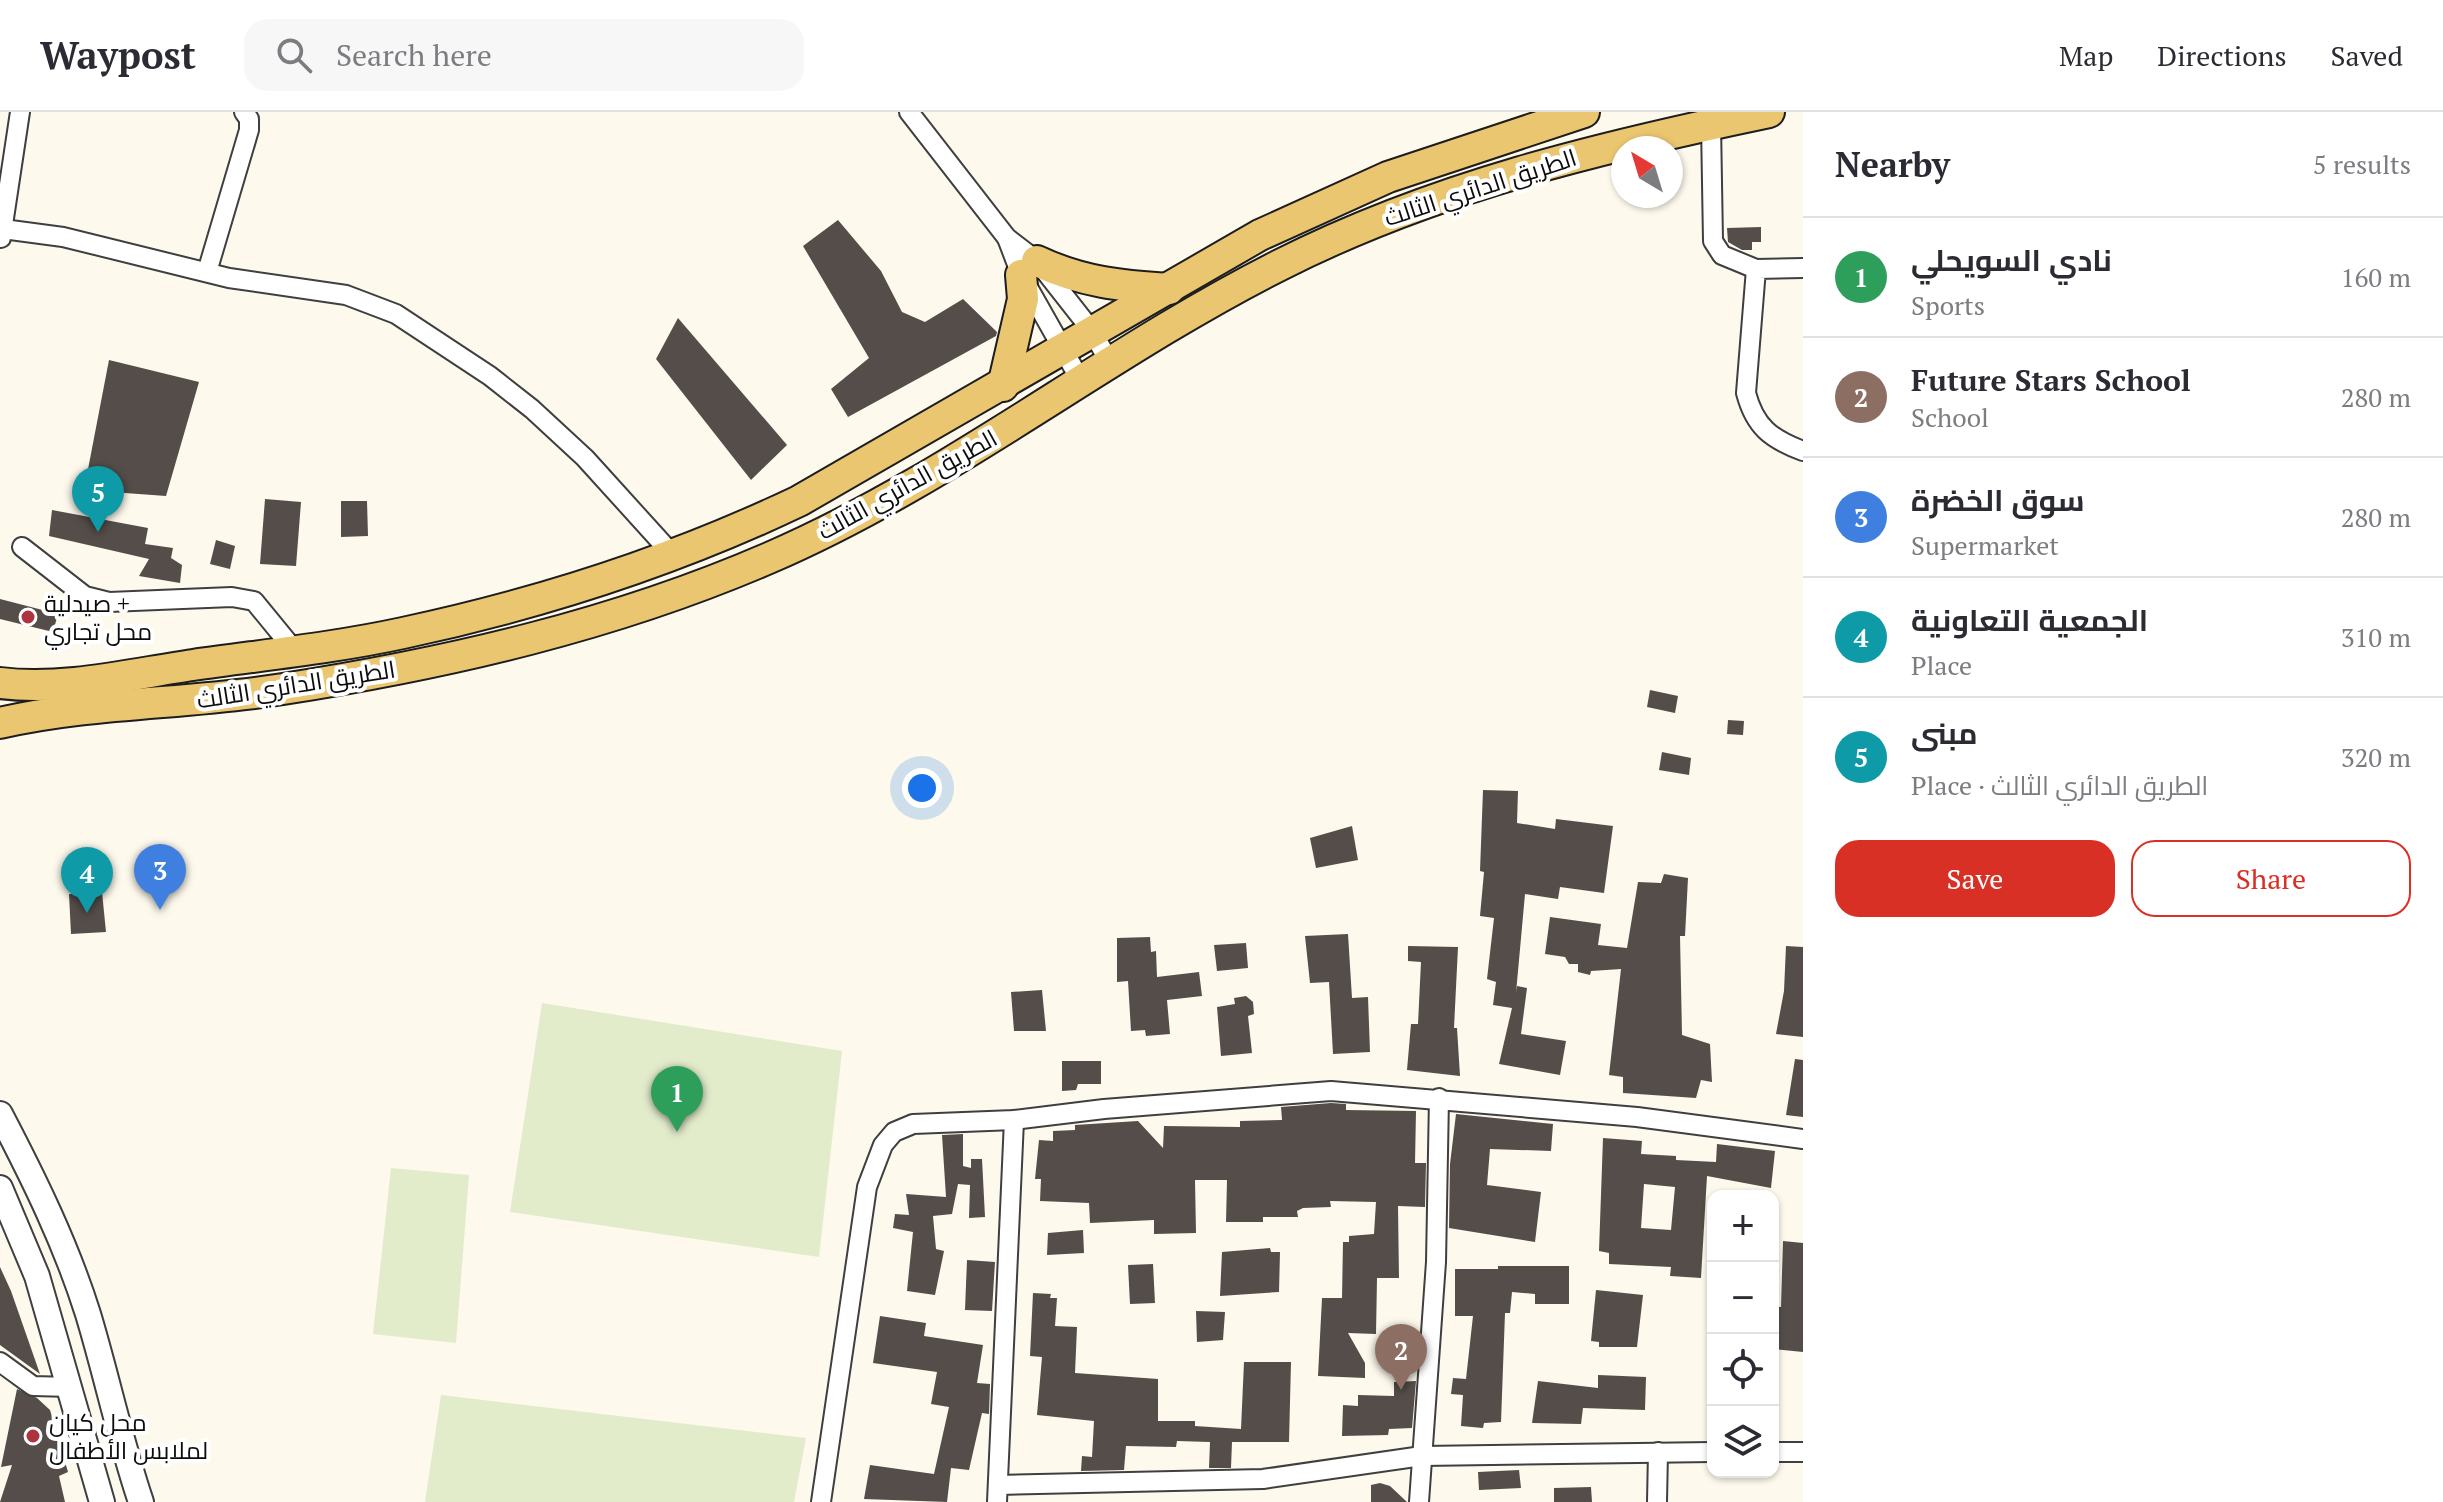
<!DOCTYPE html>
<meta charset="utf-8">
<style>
:root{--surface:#fff;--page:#f7f7f7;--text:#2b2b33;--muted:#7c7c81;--line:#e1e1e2;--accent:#d93025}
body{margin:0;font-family:"PT Serif",Cairo,serif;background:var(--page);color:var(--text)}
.controls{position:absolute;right:24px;bottom:24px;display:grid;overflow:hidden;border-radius:16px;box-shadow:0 2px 6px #0004}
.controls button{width:72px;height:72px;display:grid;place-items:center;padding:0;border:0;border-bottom:2px solid var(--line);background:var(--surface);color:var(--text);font:40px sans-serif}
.compass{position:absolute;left:1611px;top:24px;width:72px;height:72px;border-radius:50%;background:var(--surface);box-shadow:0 2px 6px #0004;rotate:322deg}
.you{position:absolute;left:922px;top:676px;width:28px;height:28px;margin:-20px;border:6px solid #fff;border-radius:50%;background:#1a73e8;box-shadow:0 0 0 12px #1a73e833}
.badge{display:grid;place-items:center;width:52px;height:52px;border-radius:50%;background:var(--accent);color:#fff;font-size:26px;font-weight:700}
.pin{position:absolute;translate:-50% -66px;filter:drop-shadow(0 2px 4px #0008)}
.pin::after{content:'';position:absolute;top:42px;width:28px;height:24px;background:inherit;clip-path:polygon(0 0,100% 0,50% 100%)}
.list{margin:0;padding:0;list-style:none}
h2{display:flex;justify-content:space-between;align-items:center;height:104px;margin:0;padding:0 32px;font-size:34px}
h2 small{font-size:26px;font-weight:400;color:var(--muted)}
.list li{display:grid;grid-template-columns:52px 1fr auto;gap:24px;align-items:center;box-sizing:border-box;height:120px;padding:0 32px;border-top:2px solid var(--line)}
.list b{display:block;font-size:30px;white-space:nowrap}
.list p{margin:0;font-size:26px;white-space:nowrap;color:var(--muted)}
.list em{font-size:26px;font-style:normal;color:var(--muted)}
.actions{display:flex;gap:16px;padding:24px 32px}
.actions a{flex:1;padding:18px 0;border:2px solid var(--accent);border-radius:24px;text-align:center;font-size:28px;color:var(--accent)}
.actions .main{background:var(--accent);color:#fff}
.icon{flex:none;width:44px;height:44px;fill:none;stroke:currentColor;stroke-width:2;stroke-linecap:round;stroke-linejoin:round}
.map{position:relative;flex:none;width:1803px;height:1390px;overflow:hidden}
header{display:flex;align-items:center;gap:48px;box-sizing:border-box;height:112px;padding:0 40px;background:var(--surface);border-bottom:2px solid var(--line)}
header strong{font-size:38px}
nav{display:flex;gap:44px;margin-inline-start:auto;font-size:28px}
.search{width:560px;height:72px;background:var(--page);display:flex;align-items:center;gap:20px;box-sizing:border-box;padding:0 28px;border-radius:24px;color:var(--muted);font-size:30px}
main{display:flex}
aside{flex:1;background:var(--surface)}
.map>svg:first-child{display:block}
.pitch{fill:#e2eccb}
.building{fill:#544d4a;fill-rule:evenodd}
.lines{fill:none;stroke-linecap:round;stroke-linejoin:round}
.minor-casing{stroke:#3f3f3f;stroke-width:22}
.tertiary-casing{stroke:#3f3f3f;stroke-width:28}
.primary-casing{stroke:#1d1d1d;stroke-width:34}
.minor{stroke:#fff;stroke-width:18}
.tertiary{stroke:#fff;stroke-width:24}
.primary{stroke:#eac670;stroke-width:30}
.poi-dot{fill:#ad333f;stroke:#fff;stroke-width:3}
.labels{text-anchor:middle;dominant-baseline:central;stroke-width:8;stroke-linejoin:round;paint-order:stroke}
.street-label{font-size:24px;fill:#0c0c0c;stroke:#fff}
.poi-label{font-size:24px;fill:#0c0c0c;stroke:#fff;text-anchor:start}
</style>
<header>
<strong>Waypost</strong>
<div class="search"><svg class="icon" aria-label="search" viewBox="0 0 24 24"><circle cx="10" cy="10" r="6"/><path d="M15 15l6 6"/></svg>Search here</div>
<nav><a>Map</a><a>Directions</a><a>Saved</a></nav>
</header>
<main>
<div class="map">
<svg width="1803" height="1390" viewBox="0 0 1803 1390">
<rect width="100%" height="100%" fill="#fdf9ed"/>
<g class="pitch">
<path d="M 542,891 L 842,939 L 819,1145 L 510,1100 Z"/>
<path d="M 391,1056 L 469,1063 L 456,1231 L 373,1222 Z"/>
<path d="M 441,1283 L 806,1326 L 794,1390 L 425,1390 Z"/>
</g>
<g class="building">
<path d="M 838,108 L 881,159 L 902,200 L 925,210 L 963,187 L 997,220 L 996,224 L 848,305 L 831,277 L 869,246 L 803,134 Z"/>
<path d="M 1761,115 L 1761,130 L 1752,130 L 1752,138 L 1742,138 L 1728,130 L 1727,116 Z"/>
<path d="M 678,206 L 787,333 L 751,368 L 656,247 Z"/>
<path d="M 109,248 L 199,270 L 166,384 L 84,378 Z"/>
<path d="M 265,387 L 301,390 L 296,454 L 260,452 Z"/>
<path d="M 341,389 L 367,389 L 368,424 L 341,425 Z"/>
<path d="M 52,398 L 148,416 L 145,432 L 173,436 L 171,446 L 182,453 L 180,471 L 139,464 L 149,447 L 49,424 Z"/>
<path d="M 216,428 L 235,434 L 230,457 L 210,452 Z"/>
<path d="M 0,487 L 58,502 L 53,520 L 0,507 Z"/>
<path d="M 1650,578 L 1678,584 L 1675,601 L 1647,595 Z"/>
<path d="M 1728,608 L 1744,609 L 1743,623 L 1727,622 Z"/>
<path d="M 1662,640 L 1691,646 L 1689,663 L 1659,658 Z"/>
<path d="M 1483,678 L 1518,679 L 1517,711 L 1555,717 L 1556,707 L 1613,714 L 1604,781 L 1560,775 L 1558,787 L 1525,782 L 1516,881 L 1517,874 L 1527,876 L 1521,922 L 1566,929 L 1560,963 L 1499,952 L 1512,896 L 1493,893 L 1496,870 L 1487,867 L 1494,806 L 1480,804 L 1484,760 L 1480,759 Z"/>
<path d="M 1352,714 L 1358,748 L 1316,756 L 1310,726 Z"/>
<path d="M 1664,762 L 1688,766 L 1685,824 L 1680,824 L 1682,923 L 1710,932 L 1712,970 L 1701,968 L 1696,986 L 1623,981 L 1623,965 L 1609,963 L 1621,857 L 1591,859 L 1590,863 L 1578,860 L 1578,852 L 1569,852 L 1565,845 L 1545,842 L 1550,805 L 1601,812 L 1598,833 L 1627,836 L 1638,770 L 1661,771 Z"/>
<path d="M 102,780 L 106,820 L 71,822 L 69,782 Z"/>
<path d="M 1348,822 L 1352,886 L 1368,885 L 1370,940 L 1333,942 L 1329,870 L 1310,871 L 1305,824 Z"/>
<path d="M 1150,825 L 1151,840 L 1156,839 L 1157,865 L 1199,860 L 1202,884 L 1167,888 L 1170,922 L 1146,924 L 1145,918 L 1131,919 L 1128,869 L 1117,870 L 1117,826 Z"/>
<path d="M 1246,831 L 1248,856 L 1217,859 L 1214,833 Z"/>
<path d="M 1408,834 L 1458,835 L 1454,916 L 1457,916 L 1460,964 L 1407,958 L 1411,912 L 1418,912 L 1421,850 L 1408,849 Z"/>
<path d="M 1786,834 L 1803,835 L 1803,925 L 1776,922 L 1784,879 Z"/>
<path d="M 1042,878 L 1046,919 L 1014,919 L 1011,880 Z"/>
<path d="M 1246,884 L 1253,890 L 1254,902 L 1248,904 L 1252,941 L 1221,944 L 1217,895 L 1235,892 L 1234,886 Z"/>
<path d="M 1795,947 L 1803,948 L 1803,1005 L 1786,1003 Z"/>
<path d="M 1062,949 L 1101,949 L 1101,972 L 1078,972 L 1076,978 L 1062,979 Z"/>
<path d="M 1331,991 L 1346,992 L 1346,998 L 1416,999 L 1415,1051 L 1426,1051 L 1425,1095 L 1398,1094 L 1399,1166 L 1377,1166 L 1376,1222 L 1348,1221 L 1365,1251 L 1365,1266 L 1318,1264 L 1322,1186 L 1342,1186 L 1343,1130 L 1349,1130 L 1349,1124 L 1374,1122 L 1376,1090 L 1330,1089 L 1331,1095 L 1303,1096 L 1297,1099 L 1298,1105 L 1263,1105 L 1263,1110 L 1226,1110 L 1227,1068 L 1195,1068 L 1196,1121 L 1154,1122 L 1154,1108 L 1090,1111 L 1089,1091 L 1040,1089 L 1041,1067 L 1035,1067 L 1039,1028 L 1053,1029 L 1053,1019 L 1075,1018 L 1075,1013 L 1138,1009 L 1163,1036 L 1164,1014 L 1240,1015 L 1240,1009 L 1282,1008 L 1281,995 Z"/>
<path d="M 1456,1002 L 1553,1012 L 1551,1039 L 1490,1037 L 1487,1073 L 1541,1080 L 1535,1130 L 1449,1116 L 1450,1052 Z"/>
<path d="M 963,1022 L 963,1054 L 971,1056 L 971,1047 L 982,1047 L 985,1105 L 969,1106 L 970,1073 L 958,1072 L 952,1102 L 933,1104 L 936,1137 L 944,1139 L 935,1183 L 907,1179 L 913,1120 L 893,1116 L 895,1102 L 909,1103 L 906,1082 L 946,1085 L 942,1023 Z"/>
<path d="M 1603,1026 L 1642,1029 L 1641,1042 L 1676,1044 L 1676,1048 L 1716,1050 L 1717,1032 L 1775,1039 L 1771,1076 L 1707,1064 L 1701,1166 L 1670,1164 L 1671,1155 L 1609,1152 L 1609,1141 L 1599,1139 ZM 1644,1072 L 1675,1075 L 1671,1118 L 1641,1116 Z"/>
<path d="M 1083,1118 L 1084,1141 L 1047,1143 L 1048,1121 Z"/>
<path d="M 1783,1129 L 1803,1131 L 1803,1240 L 1773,1237 L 1773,1194 L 1781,1195 Z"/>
<path d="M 1270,1136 L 1271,1140 L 1280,1140 L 1279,1180 L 1220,1184 L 1222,1140 Z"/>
<path d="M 967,1148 L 995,1150 L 992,1199 L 965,1198 Z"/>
<path d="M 1153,1152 L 1155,1191 L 1130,1192 L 1128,1153 Z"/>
<path d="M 1498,1154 L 1569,1154 L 1569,1192 L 1535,1192 L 1535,1182 L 1512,1180 L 1510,1201 L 1505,1201 L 1501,1310 L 1484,1311 L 1483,1316 L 1461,1314 L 1463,1283 L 1451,1282 L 1453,1266 L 1466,1267 L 1473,1204 L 1455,1204 L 1455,1157 L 1498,1157 Z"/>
<path d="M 0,1155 L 11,1179 L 40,1262 L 0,1233 Z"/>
<path d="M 1596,1178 L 1643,1183 L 1637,1235 L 1599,1235 L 1599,1230 L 1591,1229 Z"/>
<path d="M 1033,1181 L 1051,1182 L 1050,1186 L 1057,1186 L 1055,1214 L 1077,1215 L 1075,1261 L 1158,1267 L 1158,1309 L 1195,1309 L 1195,1314 L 1241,1317 L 1244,1250 L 1291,1250 L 1289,1330 L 1232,1330 L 1231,1356 L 1209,1356 L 1210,1330 L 1177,1329 L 1176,1335 L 1126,1334 L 1124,1358 L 1081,1359 L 1082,1344 L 1092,1345 L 1094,1309 L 1037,1303 L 1042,1245 L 1030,1244 Z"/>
<path d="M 1196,1199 L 1225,1200 L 1223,1228 L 1197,1230 Z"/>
<path d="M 880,1204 L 926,1211 L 924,1224 L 983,1233 L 977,1271 L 990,1272 L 989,1302 L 982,1301 L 969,1358 L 951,1356 L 947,1390 L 864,1387 L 870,1353 L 934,1362 L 949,1295 L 931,1292 L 937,1260 L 873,1251 Z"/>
<path d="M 1598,1263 L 1646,1265 L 1645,1298 L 1583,1296 L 1581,1312 L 1532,1311 L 1538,1269 L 1598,1276 Z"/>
<path d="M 1416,1269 L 1412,1316 L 1389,1317 L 1388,1323 L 1342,1324 L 1343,1293 L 1358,1294 L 1358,1283 L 1394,1284 L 1394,1270 Z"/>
<path d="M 17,1277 L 37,1286 L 50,1298 L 68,1360 L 59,1364 L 65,1390 L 0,1390 L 12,1353 L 1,1355 Z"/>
<path d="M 1519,1358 L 1521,1376 L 1479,1378 L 1478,1360 Z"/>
<path d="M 1380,1371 L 1390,1374 L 1407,1390 L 1371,1390 L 1371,1373 Z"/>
<path d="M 1591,1375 L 1592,1390 L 1554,1390 L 1554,1376 Z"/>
</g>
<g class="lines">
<g class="minor-casing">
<g id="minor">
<path d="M 909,0 L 1007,126 L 1037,149 L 1092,219 L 1111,253"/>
<path d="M 1711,12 L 1713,129 L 1722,143 L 1756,157"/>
<path d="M 3,117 L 63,125 L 229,166 L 346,183 L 396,202 L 490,264 L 532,297 L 585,346 L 672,442"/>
<path d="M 1,126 L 20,0"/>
<path d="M 1007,126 L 1021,163 L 1082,271"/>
<path d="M 1803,156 L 1756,157 L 1746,281 C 1755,315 1771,327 1803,339"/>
<path d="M 207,160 L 249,18 L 249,7 L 244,0"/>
<path d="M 22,435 L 85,484 L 109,490 L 232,485 L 254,489 L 295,539"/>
<path d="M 0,1250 L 33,1274 L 71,1275"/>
<path d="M 1773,1340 L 1803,1340"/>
<path d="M 998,1373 L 1263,1367 L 1422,1344 L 1713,1340"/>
<path d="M 821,1390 L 867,1075 L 883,1033 L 894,1020 L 913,1012 L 1014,1008 L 1104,997 L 1331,979 L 1637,1005 L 1803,1027"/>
<path d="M 997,1390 L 1014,1008"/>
<path d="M 1419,1390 L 1436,1150 L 1439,986"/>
<path d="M 1657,1390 L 1658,1340"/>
</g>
</g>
<g class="tertiary-casing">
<g id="tertiary">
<path d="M 0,1002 C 34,1067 66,1132 88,1202 C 107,1265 120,1328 141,1390"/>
<path d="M 0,1076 L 37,1164 L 102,1390"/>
</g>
</g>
<g class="primary-casing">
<g id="primary">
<path d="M 1037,149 C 1081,170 1121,174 1169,177"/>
<path d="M 1003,274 L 1023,187 L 1021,163"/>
<path d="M 0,571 C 63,579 131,562 193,553 C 263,543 334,536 403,521 C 539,492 673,449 799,389 L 1260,123 L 1388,65 L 1584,0"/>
<path d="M 0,611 C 91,590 191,592 283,577 C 449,551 614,513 769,446 C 950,368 1105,241 1280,153 C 1434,75 1601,35 1769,0"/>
</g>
</g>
<use href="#minor" class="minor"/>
<use href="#tertiary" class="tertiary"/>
<use href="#primary" class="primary"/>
</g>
<g class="poi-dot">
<circle cx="28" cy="505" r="8"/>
<circle cx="33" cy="1324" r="8"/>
</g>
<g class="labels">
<g class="street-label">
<text transform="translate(1480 75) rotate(-18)">الطريق الدائري الثالث</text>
<text transform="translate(907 372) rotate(-29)">الطريق الدائري الثالث</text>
<text transform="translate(296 572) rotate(-9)">الطريق الدائري الثالث</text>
</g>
<g class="poi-label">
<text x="44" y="491">صيدلية +<tspan x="44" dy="28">محل تجاري</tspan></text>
<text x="49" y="1310">محل كيان<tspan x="49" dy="28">لملابس الأطفال</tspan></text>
</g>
</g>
</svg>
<div class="controls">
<button>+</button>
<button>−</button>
<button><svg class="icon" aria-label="locate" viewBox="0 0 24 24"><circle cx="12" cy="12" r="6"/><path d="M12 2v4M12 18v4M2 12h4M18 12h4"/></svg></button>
<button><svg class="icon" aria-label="layers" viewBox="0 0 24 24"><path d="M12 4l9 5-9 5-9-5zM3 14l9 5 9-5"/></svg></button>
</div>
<svg class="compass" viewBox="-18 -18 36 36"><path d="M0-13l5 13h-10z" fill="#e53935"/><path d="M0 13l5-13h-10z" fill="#7c7c81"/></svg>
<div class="you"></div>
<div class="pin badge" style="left:677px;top:1020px;background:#2e9e5b">1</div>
<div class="pin badge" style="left:1401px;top:1278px;background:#8d6e63">2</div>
<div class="pin badge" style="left:160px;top:798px;background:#3f7fe0">3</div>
<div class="pin badge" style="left:87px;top:801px;background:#0f9aa8">4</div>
<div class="pin badge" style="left:98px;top:420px;background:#0f9aa8">5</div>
</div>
<aside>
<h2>Nearby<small>5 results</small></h2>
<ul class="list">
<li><span class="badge" style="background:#2e9e5b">1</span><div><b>نادي السويحلي</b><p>Sports</p></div><em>160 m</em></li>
<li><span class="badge" style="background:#8d6e63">2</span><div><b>Future Stars School</b><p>School</p></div><em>280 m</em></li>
<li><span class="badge" style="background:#3f7fe0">3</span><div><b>سوق الخضرة</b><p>Supermarket</p></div><em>280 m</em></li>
<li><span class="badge" style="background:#0f9aa8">4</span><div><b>الجمعية التعاونية</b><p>Place</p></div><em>310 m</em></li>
<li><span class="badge" style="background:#0f9aa8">5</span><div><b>مبنى</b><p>Place · الطريق الدائري الثالث</p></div><em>320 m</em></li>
</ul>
<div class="actions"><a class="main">Save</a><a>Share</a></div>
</aside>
</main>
